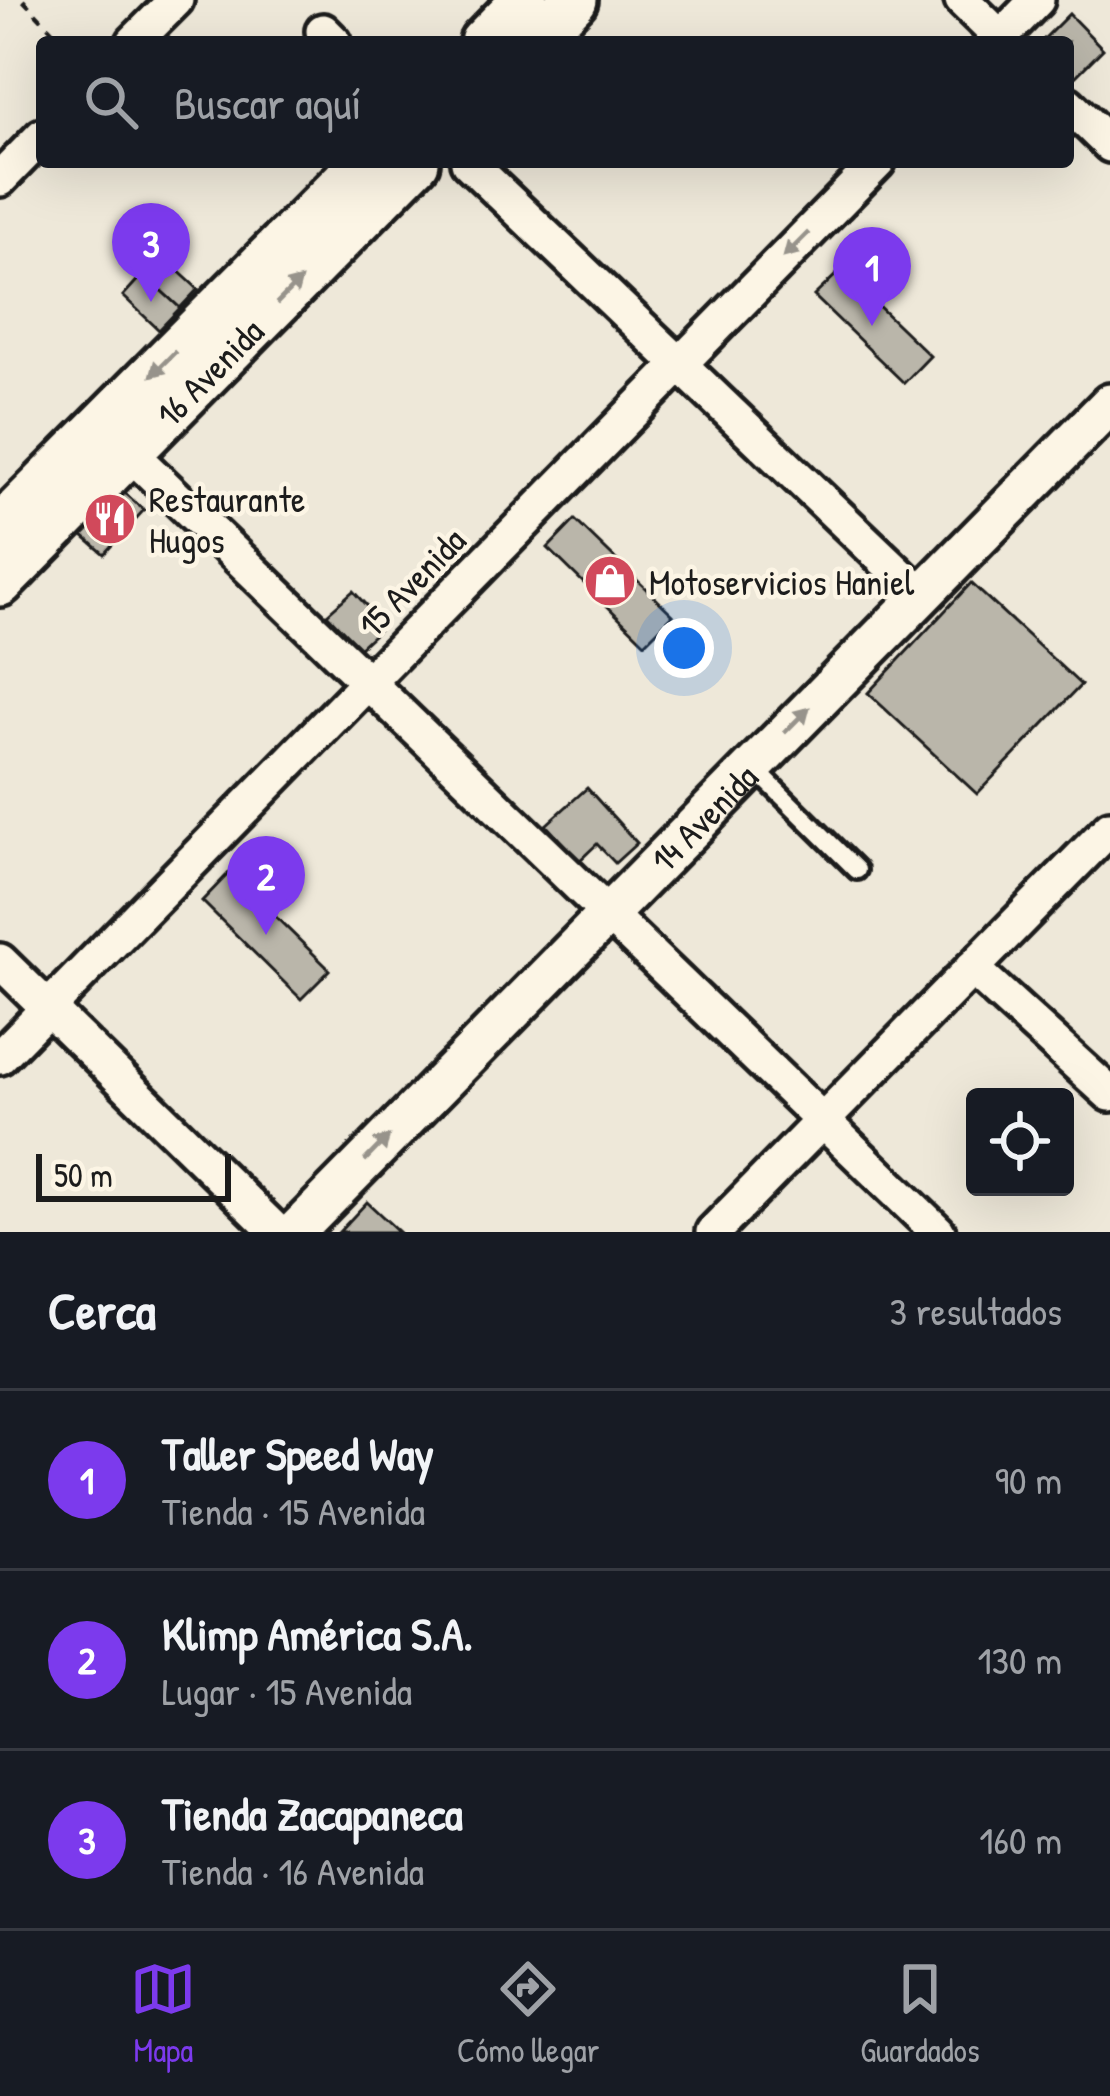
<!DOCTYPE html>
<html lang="es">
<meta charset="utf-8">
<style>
:root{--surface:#171b24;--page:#242831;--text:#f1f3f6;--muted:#9ea1a6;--line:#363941;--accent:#7c3aed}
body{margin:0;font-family:"Patrick Hand",sans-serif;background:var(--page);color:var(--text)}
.controls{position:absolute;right:36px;bottom:36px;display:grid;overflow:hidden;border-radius:12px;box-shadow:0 12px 48px #0002}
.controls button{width:108px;height:108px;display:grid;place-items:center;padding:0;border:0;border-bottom:3px solid var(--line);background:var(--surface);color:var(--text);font:60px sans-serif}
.scale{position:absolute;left:36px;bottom:30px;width:195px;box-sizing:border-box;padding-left:12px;border:6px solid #1c1c1c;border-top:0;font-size:33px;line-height:42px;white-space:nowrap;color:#1c1c1c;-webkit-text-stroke:9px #fcf5e5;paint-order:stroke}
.you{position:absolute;left:684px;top:648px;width:42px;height:42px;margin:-30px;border:9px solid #fff;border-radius:50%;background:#1a73e8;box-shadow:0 0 0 18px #1a73e833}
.badge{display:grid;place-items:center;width:78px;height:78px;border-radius:50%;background:var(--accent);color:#fff;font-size:39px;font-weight:700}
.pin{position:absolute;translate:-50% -99px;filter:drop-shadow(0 3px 6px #0008)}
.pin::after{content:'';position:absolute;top:63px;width:42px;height:36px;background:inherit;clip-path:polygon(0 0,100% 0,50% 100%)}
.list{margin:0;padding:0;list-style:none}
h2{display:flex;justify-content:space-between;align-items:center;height:156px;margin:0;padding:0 48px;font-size:51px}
h2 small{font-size:39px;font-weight:400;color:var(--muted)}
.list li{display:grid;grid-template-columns:78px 1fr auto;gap:36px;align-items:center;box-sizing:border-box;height:180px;padding:0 48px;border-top:3px solid var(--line)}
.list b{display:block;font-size:45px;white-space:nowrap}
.list p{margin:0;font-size:39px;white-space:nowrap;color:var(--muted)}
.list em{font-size:39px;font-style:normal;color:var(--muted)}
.icon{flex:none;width:66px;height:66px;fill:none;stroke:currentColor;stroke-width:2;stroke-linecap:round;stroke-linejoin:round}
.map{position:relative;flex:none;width:1110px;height:1232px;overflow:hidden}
.search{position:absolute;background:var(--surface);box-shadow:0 12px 48px #0002;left:36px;right:36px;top:36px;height:132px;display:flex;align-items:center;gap:30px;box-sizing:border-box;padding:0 42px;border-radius:12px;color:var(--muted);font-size:45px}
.sheet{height:696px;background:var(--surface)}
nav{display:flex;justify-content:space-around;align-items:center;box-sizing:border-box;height:168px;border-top:3px solid var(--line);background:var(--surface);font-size:33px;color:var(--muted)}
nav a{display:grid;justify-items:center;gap:6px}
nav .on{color:var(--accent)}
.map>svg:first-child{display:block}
.building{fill:#bab6aa;stroke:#1c1c1c;stroke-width:3}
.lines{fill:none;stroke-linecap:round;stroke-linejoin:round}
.service-casing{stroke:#1c1c1c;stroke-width:26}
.minor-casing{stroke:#1c1c1c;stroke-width:42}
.tertiary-casing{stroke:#1c1c1c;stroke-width:48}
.secondary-casing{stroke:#1c1c1c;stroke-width:54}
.path{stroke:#1c1c1c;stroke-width:4.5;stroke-dasharray:9 9;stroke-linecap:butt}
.service{stroke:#fcf5e5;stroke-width:16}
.minor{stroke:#fcf5e5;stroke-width:33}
.tertiary{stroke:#fcf5e5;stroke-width:39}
.secondary{stroke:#fcf5e5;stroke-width:45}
.oneway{fill:#97938b}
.labels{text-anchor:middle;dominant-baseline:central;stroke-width:9;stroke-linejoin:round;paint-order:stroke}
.street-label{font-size:36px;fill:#1c1c1c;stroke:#fcf5e5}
.poi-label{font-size:36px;fill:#1c1c1c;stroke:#fcf5e5;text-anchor:start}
</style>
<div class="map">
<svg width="1110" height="1232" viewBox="0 0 1110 1232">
<rect width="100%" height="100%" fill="#eee8d9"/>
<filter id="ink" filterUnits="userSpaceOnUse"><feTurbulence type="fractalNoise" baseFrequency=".00833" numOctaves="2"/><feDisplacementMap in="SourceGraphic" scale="24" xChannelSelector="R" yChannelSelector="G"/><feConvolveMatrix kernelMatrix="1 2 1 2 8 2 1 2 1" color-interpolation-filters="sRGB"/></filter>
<g filter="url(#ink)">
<g class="building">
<path d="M 1069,14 L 1103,49 L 1072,80 L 1068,75 L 1068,42 L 1041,42 Z"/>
<path d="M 161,255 L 198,289 L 180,308 L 143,274 Z"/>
<path d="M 841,270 L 930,356 L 904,383 L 814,296 Z"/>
<path d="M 143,274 L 180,308 L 159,330 L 123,296 Z"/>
<path d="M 115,485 L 144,510 L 104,554 L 75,529 Z"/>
<path d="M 575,520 L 673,615 L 645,643 L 548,548 Z"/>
<path d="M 971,583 L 1081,685 L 977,794 L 868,693 Z"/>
<path d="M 353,591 L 384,625 L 359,648 L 327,614 Z"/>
<path d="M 587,788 L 637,843 L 615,863 L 597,844 L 579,861 L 546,825 Z"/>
<path d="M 230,872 L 330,970 L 301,999 L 202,901 Z"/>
<path d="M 367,1202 L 399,1232 L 339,1232 Z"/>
</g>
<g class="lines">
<g class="service-casing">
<path id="service" d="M 753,767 L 857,870"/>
</g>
<g class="minor-casing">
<g id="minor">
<path d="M 962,0 L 1005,42"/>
<path d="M 323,31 L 334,42"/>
<path d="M 134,42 L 176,0"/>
<path d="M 996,42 L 1037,0"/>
<path d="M 1068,104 L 1110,145"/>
<path d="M 468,162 L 921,595"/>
<path d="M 0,179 L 42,136"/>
<path d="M 129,452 L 938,1232"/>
<path d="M 0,961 L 277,1232"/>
<path d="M 972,968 L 1110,1094"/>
<path d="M 0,1057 L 878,162"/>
<path d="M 713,1232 L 1110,828"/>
</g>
</g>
<g class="tertiary-casing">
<g id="tertiary">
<path id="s1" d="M 295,1232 L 1110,404"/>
</g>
</g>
<g class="secondary-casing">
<g id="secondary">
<path d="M 483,42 L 524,0"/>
<path d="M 533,42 L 574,0"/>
<path d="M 0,528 L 364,162"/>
<path id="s2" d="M 0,583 L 416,162"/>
</g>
</g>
<path class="path" d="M 23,0 L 63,42"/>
<use href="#service" class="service"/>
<use href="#minor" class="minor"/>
<use href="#tertiary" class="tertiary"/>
<use href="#secondary" class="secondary"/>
</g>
<defs><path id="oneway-solid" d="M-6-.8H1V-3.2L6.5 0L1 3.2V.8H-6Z" transform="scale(3)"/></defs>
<g class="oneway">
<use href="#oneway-solid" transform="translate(796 245) rotate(135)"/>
<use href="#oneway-solid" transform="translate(289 291) rotate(-45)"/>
<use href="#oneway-solid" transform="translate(163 364) rotate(135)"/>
<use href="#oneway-solid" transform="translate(797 720) rotate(-45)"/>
<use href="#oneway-solid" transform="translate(377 1148) rotate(-46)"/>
</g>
</g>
<defs>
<g id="restaurant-disc" transform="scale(2.7)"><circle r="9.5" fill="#d1495b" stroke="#fcf5e5"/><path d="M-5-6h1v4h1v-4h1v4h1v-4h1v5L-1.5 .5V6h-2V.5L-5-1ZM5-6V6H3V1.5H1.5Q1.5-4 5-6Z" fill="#fff"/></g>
<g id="shop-disc" transform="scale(2.7)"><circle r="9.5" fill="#d1495b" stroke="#fcf5e5"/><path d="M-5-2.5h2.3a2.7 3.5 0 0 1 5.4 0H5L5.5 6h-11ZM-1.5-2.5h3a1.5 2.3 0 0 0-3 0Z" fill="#fff"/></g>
</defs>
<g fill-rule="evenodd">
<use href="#restaurant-disc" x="110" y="519"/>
<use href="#shop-disc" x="610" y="581"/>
</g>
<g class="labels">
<g class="street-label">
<text stroke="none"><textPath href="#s2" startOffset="297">16 Avenida</textPath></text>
<text transform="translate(411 582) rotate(-46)">15 Avenida</text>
<text stroke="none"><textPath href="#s1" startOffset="582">14 Avenida</textPath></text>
</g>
<g class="poi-label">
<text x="149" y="498">Restaurante<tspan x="149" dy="41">Hugos</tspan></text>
<text x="649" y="581">Motoservicios Haniel</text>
</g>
</g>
</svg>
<div class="controls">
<button><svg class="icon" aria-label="locate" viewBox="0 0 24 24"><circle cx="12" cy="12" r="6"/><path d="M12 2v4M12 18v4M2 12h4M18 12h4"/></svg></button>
</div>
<div class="scale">50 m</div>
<div class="you"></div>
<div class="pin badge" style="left:872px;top:326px">1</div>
<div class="pin badge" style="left:266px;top:935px">2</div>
<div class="pin badge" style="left:151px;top:302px">3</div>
<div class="search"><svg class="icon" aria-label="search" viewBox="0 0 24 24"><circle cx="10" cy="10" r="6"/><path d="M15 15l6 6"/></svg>Buscar aquí</div>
</div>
<section class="sheet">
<h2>Cerca<small>3 resultados</small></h2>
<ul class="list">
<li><span class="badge">1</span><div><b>Taller Speed Way</b><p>Tienda · 15 Avenida</p></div><em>90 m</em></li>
<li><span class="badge">2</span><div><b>Klimp América S.A.</b><p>Lugar · 15 Avenida</p></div><em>130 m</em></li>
<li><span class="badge">3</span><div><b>Tienda Zacapaneca</b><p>Tienda · 16 Avenida</p></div><em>160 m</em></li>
</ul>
</section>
<nav>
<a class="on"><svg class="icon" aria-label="map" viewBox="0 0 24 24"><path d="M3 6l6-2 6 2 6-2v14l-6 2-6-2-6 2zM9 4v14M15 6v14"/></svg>Mapa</a>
<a><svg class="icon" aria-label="directions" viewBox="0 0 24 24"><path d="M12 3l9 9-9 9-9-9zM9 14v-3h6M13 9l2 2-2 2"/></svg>Cómo llegar</a>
<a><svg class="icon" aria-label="saved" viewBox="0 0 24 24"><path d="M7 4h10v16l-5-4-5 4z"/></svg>Guardados</a>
</nav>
